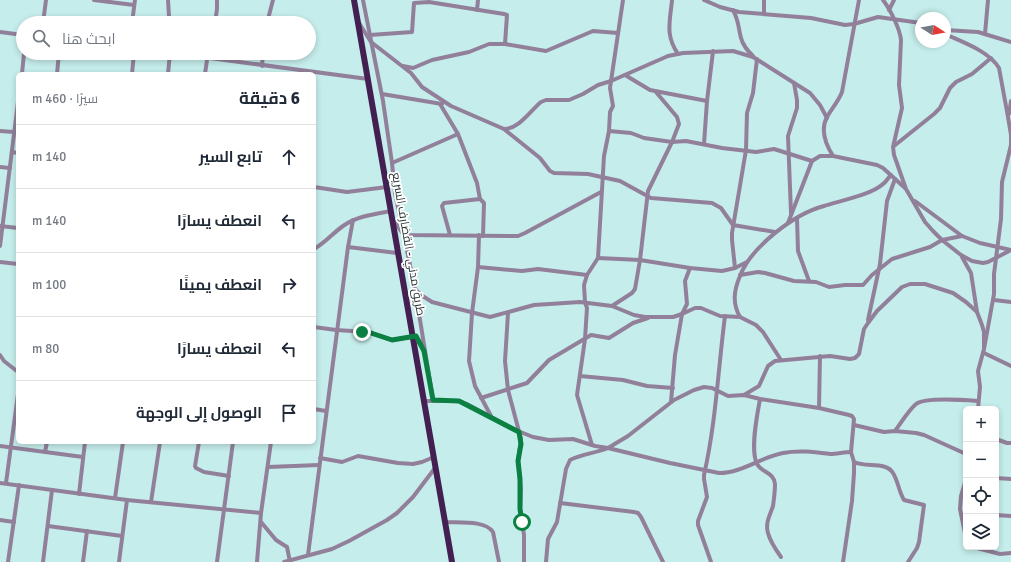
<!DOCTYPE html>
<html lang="ar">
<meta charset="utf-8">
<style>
:root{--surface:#fff;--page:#f2f2f3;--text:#1f2937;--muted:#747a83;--line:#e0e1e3}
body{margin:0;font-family:Signika,Cairo,sans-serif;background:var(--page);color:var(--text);direction:rtl}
.controls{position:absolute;right:12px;bottom:12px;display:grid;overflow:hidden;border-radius:6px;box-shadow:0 2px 6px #0003}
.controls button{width:36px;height:36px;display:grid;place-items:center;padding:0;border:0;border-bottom:1px solid var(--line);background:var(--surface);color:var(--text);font:20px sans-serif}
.compass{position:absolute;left:915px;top:12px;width:36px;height:36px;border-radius:50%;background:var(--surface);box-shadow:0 2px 6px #0003;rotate:101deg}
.stop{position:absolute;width:12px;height:12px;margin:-9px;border:3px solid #0b8043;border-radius:50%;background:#fff}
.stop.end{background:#0b8043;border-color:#fff;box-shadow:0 1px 4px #0008}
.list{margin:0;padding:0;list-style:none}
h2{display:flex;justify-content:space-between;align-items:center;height:52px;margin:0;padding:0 16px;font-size:17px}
h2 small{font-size:13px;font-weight:400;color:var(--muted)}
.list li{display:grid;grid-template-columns:26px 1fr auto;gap:12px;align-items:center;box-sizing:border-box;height:64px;padding:0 16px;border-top:1px solid var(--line)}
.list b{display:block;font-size:15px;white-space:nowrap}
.list em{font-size:13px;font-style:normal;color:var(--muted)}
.icon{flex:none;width:22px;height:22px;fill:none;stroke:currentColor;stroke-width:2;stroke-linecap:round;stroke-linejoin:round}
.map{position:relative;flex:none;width:1011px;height:562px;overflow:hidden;direction:ltr}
.search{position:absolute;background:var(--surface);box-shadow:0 2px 6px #0003;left:16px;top:16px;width:300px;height:44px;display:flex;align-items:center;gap:10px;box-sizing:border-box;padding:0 14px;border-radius:22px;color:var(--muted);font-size:15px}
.panel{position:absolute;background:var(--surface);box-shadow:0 2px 6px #0003;left:16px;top:72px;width:300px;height:372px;border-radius:6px;direction:rtl}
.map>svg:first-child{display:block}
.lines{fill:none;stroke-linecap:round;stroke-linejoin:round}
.minor{stroke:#92809b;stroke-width:4}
.trunk{stroke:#442052;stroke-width:6}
.route{stroke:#0b8043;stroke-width:5}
.labels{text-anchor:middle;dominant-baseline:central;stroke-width:3.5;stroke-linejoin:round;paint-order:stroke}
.street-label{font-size:12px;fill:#1f2e2d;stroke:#fff}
</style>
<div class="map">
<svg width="1011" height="562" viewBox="0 0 1011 562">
<rect width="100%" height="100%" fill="#c5edeb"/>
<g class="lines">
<g class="minor">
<path d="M 94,0 L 134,5"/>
<path d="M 363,0 L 383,101 L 392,163 L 395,193 L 415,289 L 433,400"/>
<path d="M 672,0 C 670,22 665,35 678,54"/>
<path d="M 704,0 L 720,7 L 739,12 L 811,18 L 845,25 L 854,24 L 878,17 L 921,23"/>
<path d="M 764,0 L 764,13"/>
<path d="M 883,0 C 890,9 900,29 901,40 L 899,85 L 902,108 L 893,147 L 894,155 L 906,189 L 925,222 L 933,231 L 942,240 L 961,255 L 972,261 L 983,263 L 988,262 L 1011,250"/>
<path d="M 477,10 L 478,0"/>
<path d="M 733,10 C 739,21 738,27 741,38 C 743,46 748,51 753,56"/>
<path d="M 889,10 L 894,0"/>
<path d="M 43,23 L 46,0"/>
<path d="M 132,23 L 135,0"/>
<path d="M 167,23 L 169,16 L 168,0"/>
<path d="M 215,23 L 217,9 L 217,0"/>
<path d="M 267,23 L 273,0"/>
<path d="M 359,23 L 371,42 L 411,73 L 422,87 L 451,106 L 504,129 L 540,158 L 550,171 L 554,173 L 588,174 L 620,181 L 651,198 L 712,203 L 721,208 L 733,225 L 775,232"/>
<path d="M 945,30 L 978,32 L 1011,42"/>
<path d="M 0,32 L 23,35"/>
<path d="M 945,34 C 962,42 989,51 999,68 L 1008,117 L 1011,135 L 1011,145 L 1002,182 L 1001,219 L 994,274 L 994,294 L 984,349"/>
<path d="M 985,34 L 988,0"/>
<path d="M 370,35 L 412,32 L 414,3 L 429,2 L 504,14 L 507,15 L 505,44"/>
<path d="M 172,53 L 368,79"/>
<path d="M 262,66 L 263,53"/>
<path d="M 403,66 L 413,68 L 432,60 L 469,52 L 489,44 L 505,44 L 546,51 L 593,31 L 618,33"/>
<path d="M 22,74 L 24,53"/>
<path d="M 57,74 L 59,53"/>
<path d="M 132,74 L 134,53"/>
<path d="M 168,74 L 170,53"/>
<path d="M 205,74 L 208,53"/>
<path d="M 625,75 L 650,90 L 707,101"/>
<path d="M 382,94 L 442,104"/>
<path d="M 440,104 L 458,134 L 477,183 L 480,199 L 484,203 L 483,236"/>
<path d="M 1009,114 L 1011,101"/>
<path d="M 504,129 C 519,129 530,111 541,102 L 546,100 L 569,100 L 583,94 L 598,85 L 611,81 L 668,56 L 683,53 L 733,51 L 753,57 L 810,93 L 820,105 L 827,118"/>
<path d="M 0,131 L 14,132"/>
<path d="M 609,131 L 631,133 L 644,138 L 672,142 L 686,141 L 722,148 L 756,152 L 774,149 L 812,161"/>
<path d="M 704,144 L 707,101 L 713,51"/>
<path d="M 894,146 L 934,114 L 940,108 L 950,88 L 956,82 L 972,74 L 991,58"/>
<path d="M 12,152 L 18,153"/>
<path d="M 833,156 C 826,145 820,130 827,117 C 832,108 838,102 842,92 L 859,0"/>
<path d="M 392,163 L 458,134"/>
<path d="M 0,167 L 10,168"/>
<path d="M 314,187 L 347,192 L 387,187"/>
<path d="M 915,201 L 962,236 L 980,243 L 1011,250"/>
<path d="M 791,213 L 788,136 L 797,108 L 797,100 L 794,83"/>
<path d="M 797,218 L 798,251 L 809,281"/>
<path d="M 394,221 L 404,235 L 518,236 L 525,233 L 601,192"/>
<path d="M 788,223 L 812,161 L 820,156 L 833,156 L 877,165 L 883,168 L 905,188"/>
<path d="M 0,226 L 18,228"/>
<path d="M 450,235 L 442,206 L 444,203 L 480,199"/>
<path d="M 479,235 L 478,267 L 472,313 L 469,361 L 475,386 L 491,416"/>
<path d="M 0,246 L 18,102"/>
<path d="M 348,247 L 397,253"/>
<path d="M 314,249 C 325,243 333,233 343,226 C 357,216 375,214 391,211"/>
<path d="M 962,257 L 971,273 L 977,312 L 982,325 L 984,332 L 984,349 L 978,371 L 980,387 L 978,409"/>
<path d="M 598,258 L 640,260 L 690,268 L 722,271 L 735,268 L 747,262"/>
<path d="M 0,262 L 18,264"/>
<path d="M 478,267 L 522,271 L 538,269 L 587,275"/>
<path d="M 735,268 L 732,240 L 732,233 L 746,150 L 747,113 L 753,93 L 757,59"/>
<path d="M 740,275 L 758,272 L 765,273 L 794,281 L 816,282 L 829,287 L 845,285 L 863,285 L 872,275 L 892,259 L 930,247 L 942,240 L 962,236"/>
<path d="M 416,290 L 421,295 L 432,302 L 490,317 L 534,305 L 580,302 L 612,306 L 634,315 L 645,317 L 673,317 L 682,314 L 695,308 L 701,308 L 720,316 L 740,317 L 756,325 L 763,332 L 781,360"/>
<path d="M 994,300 L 1011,302"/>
<path d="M 612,306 L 632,293 L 635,289 L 640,260 L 648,191 L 672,142 L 679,124 L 677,117 L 656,92"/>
<path d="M 508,313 L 505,361 L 508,390 L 521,439 L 518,461 L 521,490 L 520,509 L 524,535 L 524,562"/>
<path d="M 740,317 C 732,303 734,290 740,276 C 751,247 794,214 824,206 C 839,201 871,195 883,184 C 886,182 888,178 891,175"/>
<path d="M 868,320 L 880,264 L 887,201 L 895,179"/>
<path d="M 314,327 L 336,330 L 368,332 L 392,340 L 416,336 L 423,348"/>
<path d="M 984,353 L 1011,366"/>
<path d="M 0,355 L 4,361 L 18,372"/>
<path d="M 580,376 L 623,380 L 647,386 L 673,388"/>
<path d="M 744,395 L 759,386 L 768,366 L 775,361 L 830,356 L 850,359 L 855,358 L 859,354 L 864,329 L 868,323 L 877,311 L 902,287 L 910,284 L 925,284 L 953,293 L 966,302 L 977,312"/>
<path d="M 481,398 L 527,383 L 549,360 L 591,335 L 609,338 L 633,323 L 648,318"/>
<path d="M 760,399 C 757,415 750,450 757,464 C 762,473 774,472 775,484 C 775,491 774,499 773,506 C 770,515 765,523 768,533 C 770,541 776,550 781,557"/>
<path d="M 424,401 L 459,401 L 467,404 L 513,429 L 533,437 L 549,440 L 573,439 L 595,446 L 608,448 L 628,436 L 674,400 L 694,390 L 704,387 L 712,388 L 728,396 L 744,395 L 760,399 L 819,408 L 849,415 L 852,416 L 854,419 L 851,452 L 854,462 L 854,473 L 852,501 L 843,562"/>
<path d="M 671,402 L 675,355 L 682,314 L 687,304 L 685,281 L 690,268"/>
<path d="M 819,408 L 820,356"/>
<path d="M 314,409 L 326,411"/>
<path d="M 854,425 L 884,432 L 895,431 L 916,433 L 924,435 L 966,454"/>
<path d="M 895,431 C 901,423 908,411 916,404 C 925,397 965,400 978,401"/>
<path d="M 996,439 L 1007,443 L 1011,443"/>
<path d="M 199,442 L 195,466 L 196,468 L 204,472 L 229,476"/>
<path d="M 592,445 L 577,395 L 585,339 L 587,308 L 585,302 L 584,285 L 587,275 L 598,258 L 604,156 L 609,131 L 610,112 L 613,106 L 610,88 L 623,0"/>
<path d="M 0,446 L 83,457"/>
<path d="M 45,452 L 47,442"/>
<path d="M 320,458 L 342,462 L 358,456 L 398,463 L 413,464 L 422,462 L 434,457"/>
<path d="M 854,462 C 866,468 886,461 893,473 C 898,481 899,492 904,500 L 924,505 L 919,542 L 917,548 L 908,562"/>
<path d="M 268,467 L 319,465"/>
<path d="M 996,478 L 1011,479"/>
<path d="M 966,479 L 961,496 L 960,509 L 966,538"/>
<path d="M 0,483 L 127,500 L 261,513"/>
<path d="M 6,483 L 18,394"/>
<path d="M 79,494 L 85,442"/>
<path d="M 115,498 L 123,442"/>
<path d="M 151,502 L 160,442"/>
<path d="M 560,503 L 634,512 L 638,513 L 641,517 L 663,562"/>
<path d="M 996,515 L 1011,516"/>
<path d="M 0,520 L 14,522"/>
<path d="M 261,522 L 276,540 L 287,547 L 290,562"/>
<path d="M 446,522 C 459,523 485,520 493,532 L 499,562"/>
<path d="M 48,526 L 122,536"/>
<path d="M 973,547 L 1000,554 L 1011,553"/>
<path d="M 308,555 L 348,247 L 353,220"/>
<path d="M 8,562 L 19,485"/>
<path d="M 43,562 L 52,490"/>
<path d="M 83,562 L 87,531"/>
<path d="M 119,562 L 127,500"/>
<path d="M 217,562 L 233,442"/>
<path d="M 257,562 L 261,513 L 271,442"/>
<path d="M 284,562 L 332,549 L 349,541 L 387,520 L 397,513 L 413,497 L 435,468"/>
<path d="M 546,562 L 548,539 L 557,522 L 566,469 L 570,460 C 582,454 596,453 608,448 L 670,463 L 719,473 C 742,473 761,457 783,453 C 799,450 814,452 830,454 C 837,454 844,452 851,452"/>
<path d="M 711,562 L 698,525 L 698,521 L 707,497 L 704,479 L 704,475 C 716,422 718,370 725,316"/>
</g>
<path class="trunk" d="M 354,0 L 452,562"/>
</g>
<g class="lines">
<path class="route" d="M 362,332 L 368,332 L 392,340 L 416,336 L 424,351 L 433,400 L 459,401 L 519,432 L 521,444 L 518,461 L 520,479 L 520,509 L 522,522"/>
</g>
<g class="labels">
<g class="street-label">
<text transform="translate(408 244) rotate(80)">طريق مدني - القضارف السريع</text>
</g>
</g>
</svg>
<div class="controls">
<button>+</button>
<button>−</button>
<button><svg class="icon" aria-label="locate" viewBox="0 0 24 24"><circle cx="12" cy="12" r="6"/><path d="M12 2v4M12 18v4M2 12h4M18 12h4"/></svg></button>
<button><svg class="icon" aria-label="layers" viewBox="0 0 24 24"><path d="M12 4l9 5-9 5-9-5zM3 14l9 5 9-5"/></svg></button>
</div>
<svg class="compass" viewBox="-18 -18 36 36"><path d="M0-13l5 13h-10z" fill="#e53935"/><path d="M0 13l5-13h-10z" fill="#747a83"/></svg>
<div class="stop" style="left:522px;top:522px"></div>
<div class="stop end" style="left:362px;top:332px"></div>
<div class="search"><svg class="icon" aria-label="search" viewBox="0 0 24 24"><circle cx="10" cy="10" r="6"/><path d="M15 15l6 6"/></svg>ابحث هنا</div>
<section class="panel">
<h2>6 دقيقة<small>سيرًا · 460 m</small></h2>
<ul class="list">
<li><svg class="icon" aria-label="ahead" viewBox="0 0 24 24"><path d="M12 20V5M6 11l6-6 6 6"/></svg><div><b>تابع السير</b></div><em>140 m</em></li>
<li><svg class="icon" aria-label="left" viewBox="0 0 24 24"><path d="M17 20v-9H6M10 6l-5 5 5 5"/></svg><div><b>انعطف يسارًا</b></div><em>140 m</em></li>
<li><svg class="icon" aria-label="right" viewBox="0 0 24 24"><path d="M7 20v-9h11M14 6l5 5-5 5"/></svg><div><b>انعطف يمينًا</b></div><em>100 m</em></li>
<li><svg class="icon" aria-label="left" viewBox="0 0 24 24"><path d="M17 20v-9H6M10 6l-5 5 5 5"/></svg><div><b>انعطف يسارًا</b></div><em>80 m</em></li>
<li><svg class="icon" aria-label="arrive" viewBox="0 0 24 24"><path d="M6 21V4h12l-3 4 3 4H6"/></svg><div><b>الوصول إلى الوجهة</b></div></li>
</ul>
</section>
</div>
